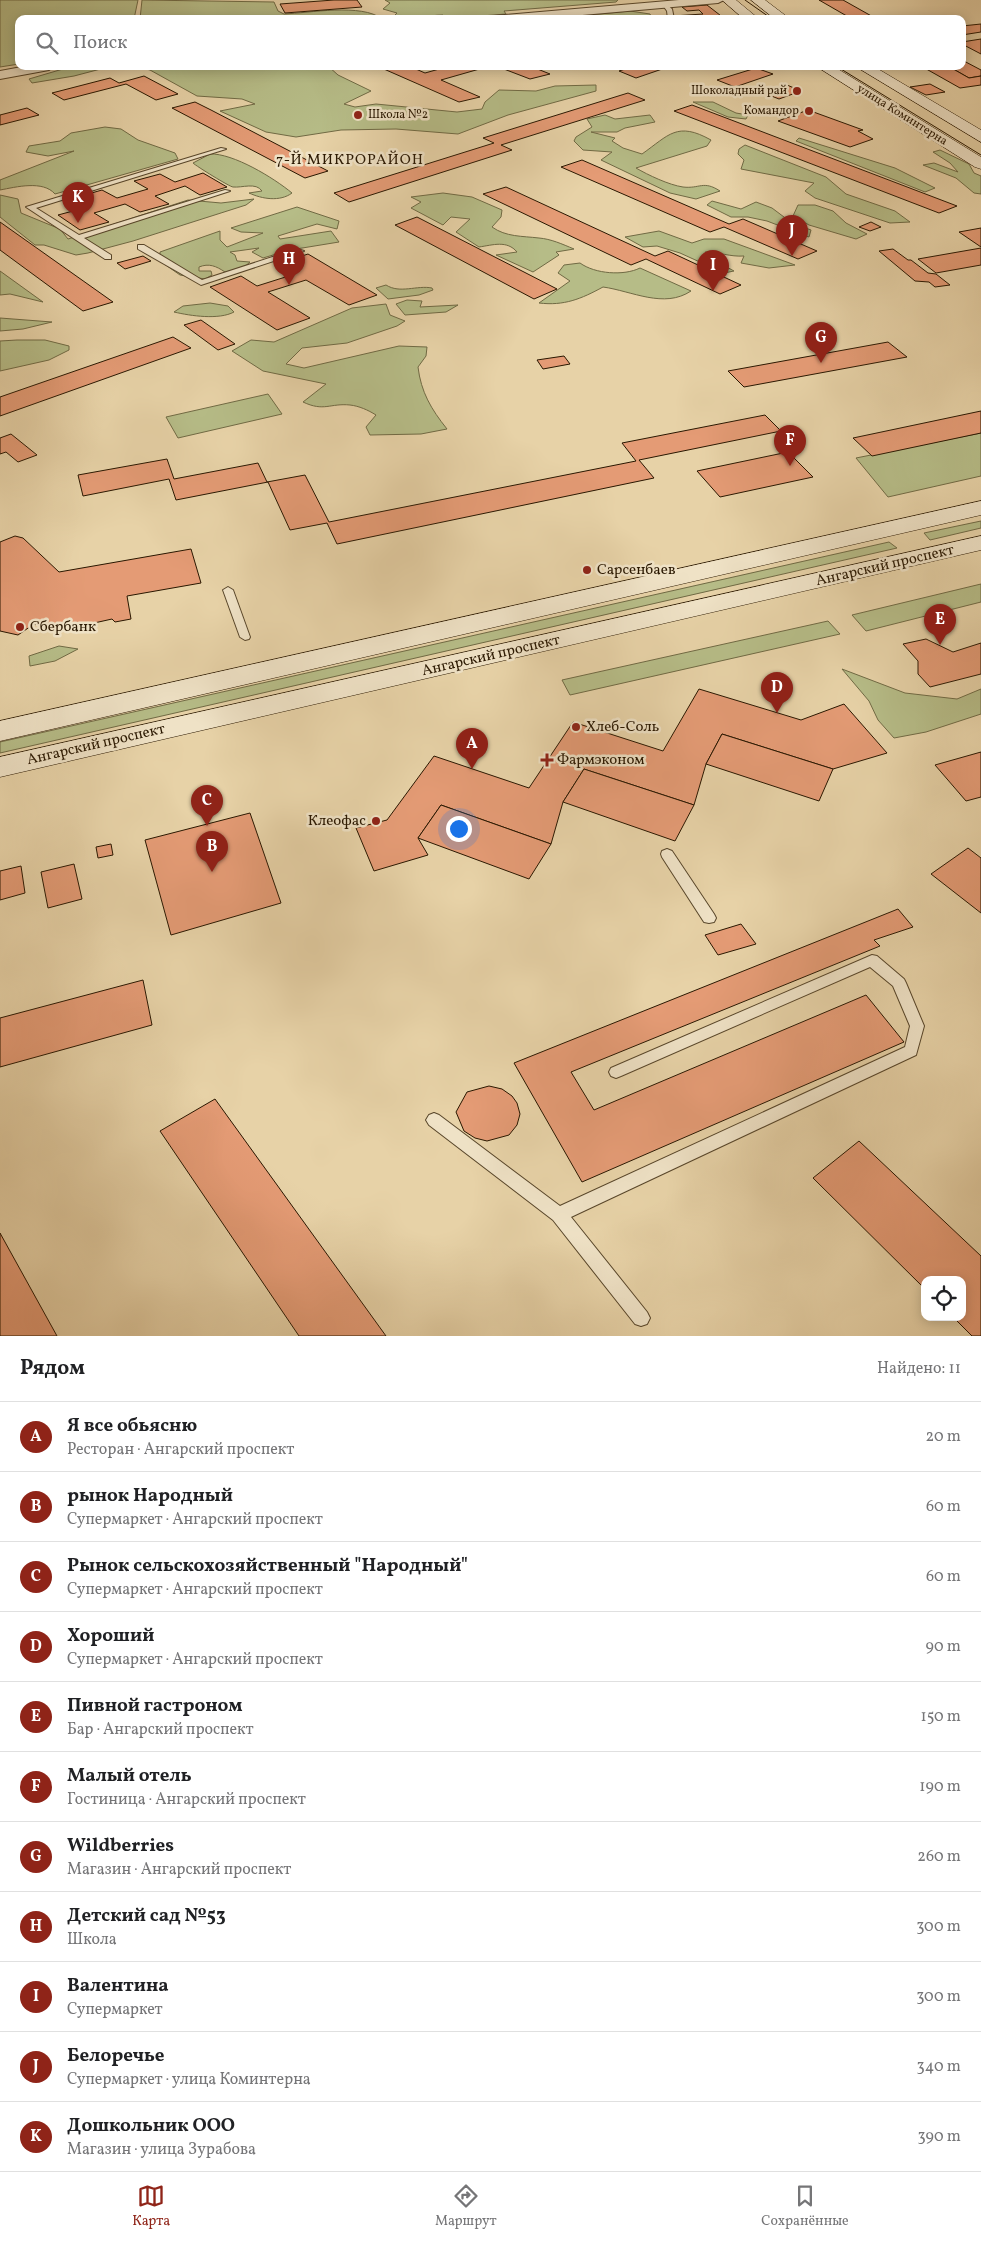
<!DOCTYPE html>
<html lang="ru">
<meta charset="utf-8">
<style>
:root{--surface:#fff;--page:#f6f6f6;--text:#202124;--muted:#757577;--line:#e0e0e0;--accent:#8f2418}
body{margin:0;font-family:Vollkorn,serif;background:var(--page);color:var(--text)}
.controls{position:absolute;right:15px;bottom:15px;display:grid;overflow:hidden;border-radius:10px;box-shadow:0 2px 12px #0003}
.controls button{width:45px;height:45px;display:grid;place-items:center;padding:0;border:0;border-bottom:1px solid var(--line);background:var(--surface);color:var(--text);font:25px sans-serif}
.you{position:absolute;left:458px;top:828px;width:18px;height:18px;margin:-12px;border:4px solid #fff;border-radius:50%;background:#1a73e8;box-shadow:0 0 0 8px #1a73e833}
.badge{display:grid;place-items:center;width:32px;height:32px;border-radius:50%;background:var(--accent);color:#fff;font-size:16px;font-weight:700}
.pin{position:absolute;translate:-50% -41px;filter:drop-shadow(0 1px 2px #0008)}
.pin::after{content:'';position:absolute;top:26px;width:18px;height:15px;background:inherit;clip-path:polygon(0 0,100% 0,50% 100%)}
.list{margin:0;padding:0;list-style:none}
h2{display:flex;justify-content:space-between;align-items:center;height:65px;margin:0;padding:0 20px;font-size:21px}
h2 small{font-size:16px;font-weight:400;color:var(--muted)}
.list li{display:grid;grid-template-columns:32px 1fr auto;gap:15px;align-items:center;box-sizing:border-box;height:70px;padding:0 20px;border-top:1px solid var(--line)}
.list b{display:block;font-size:19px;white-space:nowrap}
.list p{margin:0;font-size:16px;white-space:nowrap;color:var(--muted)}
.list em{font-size:16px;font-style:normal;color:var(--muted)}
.icon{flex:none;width:28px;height:28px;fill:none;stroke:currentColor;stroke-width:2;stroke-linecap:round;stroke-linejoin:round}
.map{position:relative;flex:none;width:981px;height:1336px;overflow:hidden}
.search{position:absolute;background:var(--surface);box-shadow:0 2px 12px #0003;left:15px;right:15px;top:15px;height:55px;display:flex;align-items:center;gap:12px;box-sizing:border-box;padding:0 18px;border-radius:10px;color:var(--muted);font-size:19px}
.sheet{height:835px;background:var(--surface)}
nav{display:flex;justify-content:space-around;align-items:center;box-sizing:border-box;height:70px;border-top:1px solid var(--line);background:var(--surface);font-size:14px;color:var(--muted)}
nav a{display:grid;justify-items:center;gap:2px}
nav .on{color:var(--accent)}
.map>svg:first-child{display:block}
.green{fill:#b6bc87;stroke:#706a44}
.building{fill:#e49b75;stroke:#291700}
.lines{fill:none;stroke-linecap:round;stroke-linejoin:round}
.lane-casing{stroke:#58462a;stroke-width:2}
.street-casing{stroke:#58462a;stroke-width:2}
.secondary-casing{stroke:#291700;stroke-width:1}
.lane{fill:#efe2c6;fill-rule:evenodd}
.street{fill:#efe2c6;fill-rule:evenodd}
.secondary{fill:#efe2c6;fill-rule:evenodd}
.tram{stroke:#291700;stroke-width:1}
.poi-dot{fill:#8f2418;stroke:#efe2c6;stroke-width:2}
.labels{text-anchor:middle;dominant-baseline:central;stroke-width:5;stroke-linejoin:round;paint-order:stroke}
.far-poi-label{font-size:12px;fill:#291700;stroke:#efe2c6;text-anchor:end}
.far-street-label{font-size:12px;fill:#291700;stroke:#efe2c6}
.far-quarter-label{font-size:15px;letter-spacing:1px;fill:#291700;stroke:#efe2c6}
.street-label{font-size:15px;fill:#291700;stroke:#efe2c6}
.poi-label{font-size:15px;fill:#291700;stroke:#efe2c6;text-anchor:start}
</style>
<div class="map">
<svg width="981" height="1336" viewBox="0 0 981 1336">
<rect width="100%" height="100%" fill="#e7d2a7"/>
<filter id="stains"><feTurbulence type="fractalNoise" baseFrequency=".004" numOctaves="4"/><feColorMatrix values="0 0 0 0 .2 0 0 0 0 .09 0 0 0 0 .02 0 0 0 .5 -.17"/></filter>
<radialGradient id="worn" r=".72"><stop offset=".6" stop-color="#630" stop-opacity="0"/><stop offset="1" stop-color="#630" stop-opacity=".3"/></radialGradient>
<g class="green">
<path d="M 0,0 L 138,0 L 134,19 L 19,19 L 19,64 L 0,67 Z"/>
<path d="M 142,0 L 274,2 L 278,11 L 284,14 C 309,13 362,3 382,19 L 140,19 Z"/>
<path d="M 385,0 L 618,0 L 616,2 L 504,11 L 506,14 L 444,19 L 443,15 C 427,15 407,22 393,17 L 397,13 L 383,9 L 390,3 Z"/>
<path d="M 630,11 L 650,14 L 652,19 L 547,19 Z"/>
<path d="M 73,66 L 112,66 L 74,76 L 32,83 L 29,79 Z"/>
<path d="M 135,66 L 179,68 L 178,66 L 328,66 L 338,75 L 371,91 L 344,104 L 355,107 L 376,104 L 457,112 L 482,109 L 485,102 L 499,90 L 536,91 L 555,86 L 596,85 L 596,91 L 508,115 L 458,134 L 396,129 L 341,130 L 296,137 L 266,132 L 220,111 L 255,104 L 242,99 L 197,96 L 150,70 Z"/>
<path d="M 693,102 L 713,102 L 736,113 L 748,115 L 746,119 L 728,117 Z"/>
<path d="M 605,115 L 615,119 L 650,115 L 655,122 L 625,128 L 617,132 L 591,132 L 615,138 L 612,141 L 623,148 L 642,154 C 669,135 677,121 711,140 L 707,146 L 636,168 C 648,175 669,185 683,187 C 700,189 703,180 720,191 L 696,199 L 670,193 L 601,160 L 612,152 L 583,150 L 574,141 L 576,137 L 592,127 L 587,119 Z"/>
<path d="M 105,127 L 121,129 L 138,140 L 175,153 L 178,159 L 55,194 C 43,180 16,187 0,190 L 0,180 L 74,151 L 48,156 L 26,152 L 29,146 L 60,141 L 71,133 Z"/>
<path d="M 799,138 L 895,168 L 935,188 L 925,192 L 796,141 Z"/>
<path d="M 745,145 L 826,177 L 846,194 L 895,211 L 910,222 L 890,223 L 815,198 L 805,191 L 814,183 L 741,169 L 744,160 L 738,154 L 739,149 Z"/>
<path d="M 940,150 L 969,164 L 974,173 L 981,176 L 981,194 L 974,193 L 956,178 L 923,165 L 934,163 L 958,172 L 950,163 L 933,152 Z"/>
<path d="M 210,154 C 233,153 274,178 292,193 C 280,202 262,199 249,193 L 262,191 C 256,182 242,188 233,187 C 230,187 196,166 193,163 Z"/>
<path d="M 443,193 L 472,197 L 502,210 L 501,217 L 492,227 C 506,237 522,236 539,238 C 551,239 562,244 574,249 L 556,252 L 559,255 L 533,272 L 496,255 L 517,252 C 507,240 493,245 479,247 L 456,232 L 470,219 L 451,217 L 443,225 L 411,208 L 421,202 L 411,197 Z"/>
<path d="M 0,195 L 18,199 L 21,213 L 60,229 L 68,239 L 188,200 L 221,203 L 254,199 L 246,205 L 133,241 L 88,253 L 76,255 L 44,245 L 35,245 L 0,217 Z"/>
<path d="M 712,201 L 741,209 L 756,202 L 772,208 L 792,223 L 811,230 L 809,237 L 767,221 L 748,217 L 731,217 L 707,205 Z"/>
<path d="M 798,205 L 815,205 L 833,211 L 846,223 L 867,234 L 856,239 L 809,225 L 793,216 Z"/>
<path d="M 297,207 L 339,221 L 337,229 L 317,224 L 278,236 L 280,239 L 331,231 L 339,242 L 290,250 L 263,258 L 252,252 L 259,248 L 230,252 L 235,255 L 237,261 L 250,262 L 243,268 L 225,272 C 216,266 209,263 199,267 L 199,271 L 211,271 L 212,275 L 205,279 L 180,275 L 160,261 L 160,252 L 220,231 L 220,240 L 227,247 L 263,233 L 241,232 L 231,228 Z"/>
<path d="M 659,231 L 692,243 L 704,239 L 724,239 L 795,265 L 769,268 L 741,263 L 744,256 C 730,257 719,252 705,252 L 712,259 L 734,271 L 724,273 L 680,253 L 657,246 L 643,247 L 625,237 Z"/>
<path d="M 580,263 C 595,274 624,276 640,268 L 691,291 C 664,309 632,291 603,287 C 581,299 564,306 539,303 L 570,281 L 558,273 L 564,265 Z"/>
<path d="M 0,271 L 43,302 L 10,294 L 0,295 Z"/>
<path d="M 386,285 C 400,294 417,285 432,288 L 433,290 L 419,295 L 388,299 L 376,288 Z"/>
<path d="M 407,300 L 422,301 L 420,307 L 458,305 L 446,312 L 405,315 L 396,304 Z"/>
<path d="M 210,303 L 228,306 L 234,312 C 219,320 191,316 174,312 L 183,306 Z"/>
<path d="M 386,304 L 390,315 L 405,321 L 397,326 L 347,343 L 302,348 L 286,364 L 304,368 L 399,346 L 427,347 L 426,356 L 418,367 C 421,392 431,409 447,429 L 421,434 L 370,435 L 366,427 L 376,415 C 368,410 359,406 350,405 C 330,403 324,412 303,402 L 326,384 L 263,371 L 232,351 L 251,340 L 274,342 L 352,308 Z"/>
<path d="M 0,318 L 52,322 L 23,329 L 0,331 Z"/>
<path d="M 17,340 L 45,340 L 69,346 L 69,350 L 49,360 L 0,371 L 0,341 Z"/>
<path d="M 268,394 L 282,414 L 178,438 L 166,417 Z"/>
<path d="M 981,433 L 981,476 L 888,497 L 856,458 Z"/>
<path d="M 981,521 L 981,528 L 930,540 L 924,533 Z"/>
<path d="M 889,542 L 897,548 L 0,753 L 0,742 Z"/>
<path d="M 981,584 L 981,602 L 866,631 L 852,615 Z"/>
<path d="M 828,621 L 840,634 L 570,695 L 562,680 Z"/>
<path d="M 59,646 L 78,649 L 55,661 L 30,666 L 29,656 Z"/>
<path d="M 842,669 L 905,693 L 957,699 L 981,689 L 981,714 L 926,732 L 894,738 L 878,720 L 869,701 Z"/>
</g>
<g class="building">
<path d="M 334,0 L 357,0 L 362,7 L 285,13 L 280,4 Z"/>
<path d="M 819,0 L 843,0 L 875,18 L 852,19 Z"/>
<path d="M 707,5 L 725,19 L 676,19 L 673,16 L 703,14 L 699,10 L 687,11 L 682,7 Z"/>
<path d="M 981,24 L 981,32 L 962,35 L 962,26 Z"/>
<path d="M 981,39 L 981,54 L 962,44 L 962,42 Z"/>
<path d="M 962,60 L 981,70 L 981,76 L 969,78 L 948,66 L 962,66 Z"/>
<path d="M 377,66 L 409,66 L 425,73 L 450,66 L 490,66 L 441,80 L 480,97 L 459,102 Z"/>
<path d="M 496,66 L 530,66 L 550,74 L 530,79 Z"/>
<path d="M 635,66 L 671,66 L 636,78 L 619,71 Z"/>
<path d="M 921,66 L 948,66 L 969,78 L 981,76 L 981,85 L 960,88 Z"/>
<path d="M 756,68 L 773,74 L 735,87 L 717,80 Z"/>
<path d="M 144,76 L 178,94 L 156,100 L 126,84 L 64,100 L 52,93 L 110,78 L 119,83 Z"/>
<path d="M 930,84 L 945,92 L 926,95 L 910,87 Z"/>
<path d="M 787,85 L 801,91 L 779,99 L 769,95 L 782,91 L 775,89 Z"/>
<path d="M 628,93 L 645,100 L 501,145 L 512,150 L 349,202 L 334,193 L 494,143 L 483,138 Z"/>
<path d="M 195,102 L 211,110 L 328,171 L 305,178 L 172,108 Z"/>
<path d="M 692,105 L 957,206 L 939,213 L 674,111 Z"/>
<path d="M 27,108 L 39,115 L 0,125 L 0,115 Z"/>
<path d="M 808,110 L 863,130 L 858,131 L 873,139 L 850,147 L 778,121 Z"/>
<path d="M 582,160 L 729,224 L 743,219 L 817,251 L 798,259 L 724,227 L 710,232 L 561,167 Z"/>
<path d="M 203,173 L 227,187 L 200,195 L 185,186 L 155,196 L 169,204 L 140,212 L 125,204 L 94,213 L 109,222 L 80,230 L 58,215 L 88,207 L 74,198 L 102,190 L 117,198 L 148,189 L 134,181 L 160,174 L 175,182 Z"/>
<path d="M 506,187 L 655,256 L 668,251 L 741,285 L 720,294 L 646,259 L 631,265 L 483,194 Z"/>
<path d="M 417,217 L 557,289 L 534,299 L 395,225 Z"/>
<path d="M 0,222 L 113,302 L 83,311 L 0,250 Z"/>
<path d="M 871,222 L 881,227 L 870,231 L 859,227 Z"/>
<path d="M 981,228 L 981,247 L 959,232 Z"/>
<path d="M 981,248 L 981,265 L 936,273 L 918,259 Z"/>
<path d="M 893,249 L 908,260 L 911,260 L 928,273 L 936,274 L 950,285 L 935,287 L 929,282 L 915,281 L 879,251 Z"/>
<path d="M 308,254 L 377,295 L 349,305 L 306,280 L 268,292 L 310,318 L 277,330 L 210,287 L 241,276 L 257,286 L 295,274 L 278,264 Z"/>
<path d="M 143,256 L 151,261 L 125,269 L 117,263 Z"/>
<path d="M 201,320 L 235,344 L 218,350 L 184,325 Z"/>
<path d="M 173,337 L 191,348 L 0,416 L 0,397 Z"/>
<path d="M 888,342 L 907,357 L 744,387 L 728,371 Z"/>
<path d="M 564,356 L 570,364 L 543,369 L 537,360 Z"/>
<path d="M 981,411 L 981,433 L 872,456 L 853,438 Z"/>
<path d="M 765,415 L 781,431 L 639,460 L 654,478 L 337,544 L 327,523 L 290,530 L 268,482 L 176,500 L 169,479 L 83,496 L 78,475 L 167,459 L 174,479 L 258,463 L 267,482 L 305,475 L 329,522 L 636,461 L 622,443 Z"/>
<path d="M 11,434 L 37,455 L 18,462 L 6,452 L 0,454 L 0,438 Z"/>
<path d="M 788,452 L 813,477 L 720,497 L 697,471 Z"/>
<path d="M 15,536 L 23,538 L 59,572 L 191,549 L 201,583 L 127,596 L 131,619 L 115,622 L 112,619 L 54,632 L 34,624 L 18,635 L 0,631 L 0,542 Z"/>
<path d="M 926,639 L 953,652 L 981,643 L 981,674 L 930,687 L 918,674 L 918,661 L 903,644 Z"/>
<path d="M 699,689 L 801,720 L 844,704 L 887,753 L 833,769 L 722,734 L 706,764 L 694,805 L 584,769 L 563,802 L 551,844 L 441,805 L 418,838 L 428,855 L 374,871 L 356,828 L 387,820 L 434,756 L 529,788 L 573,722 L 663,751 Z"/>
<path d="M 722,734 L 833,769 L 819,801 L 706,764 Z"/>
<path d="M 981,752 L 981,797 L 966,801 L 935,765 Z"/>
<path d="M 584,769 L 694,805 L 675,841 L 563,802 Z"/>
<path d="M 441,805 L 551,844 L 529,879 L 418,838 Z"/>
<path d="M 250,813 L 281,903 L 171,935 L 145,840 Z"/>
<path d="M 111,844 L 113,855 L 98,858 L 96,847 Z"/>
<path d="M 968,848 L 981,858 L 981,913 L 931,874 Z"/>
<path d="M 74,864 L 82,899 L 48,908 L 41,872 Z"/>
<path d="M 21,866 L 25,893 L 0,900 L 0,871 Z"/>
<path d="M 898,909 L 913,927 L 874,940 L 880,946 L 571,1072 L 594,1110 L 866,995 L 904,1042 L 582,1182 L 514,1063 Z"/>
<path d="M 741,924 L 756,944 L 718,955 L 705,935 Z"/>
<path d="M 143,980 L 152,1025 L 0,1067 L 0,1018 Z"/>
<path d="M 489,1086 L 502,1089 L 512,1096 L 517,1103 L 520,1114 L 517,1125 L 509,1135 L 487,1141 L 475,1138 L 464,1131 L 456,1112 L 467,1092 Z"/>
<path d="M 215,1099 L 386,1336 L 299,1336 L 160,1131 Z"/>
<path d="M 859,1141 L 981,1256 L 981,1336 L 972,1336 L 953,1317 L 962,1317 L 962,1280 L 925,1280 L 925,1289 L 813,1178 Z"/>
<path d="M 0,1233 L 57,1336 L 0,1336 Z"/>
</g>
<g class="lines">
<g class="lane-casing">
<g id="lane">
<path d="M 662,4 L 666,4 L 672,9 L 674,19 L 668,19 L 667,11 Z"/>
<path d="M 221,148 L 226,149 L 36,208 L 79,235 L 225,190 L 230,191 L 84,238 L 111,255 L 111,259 L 105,259 L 26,207 Z"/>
<path d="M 138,245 L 144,245 L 202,280 L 297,249 L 304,251 L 201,285 L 138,249 Z"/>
<path d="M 228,587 L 233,590 L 250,637 L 249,639 L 245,640 L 240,637 L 223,590 Z"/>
<path d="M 667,849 L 672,851 L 714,914 L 716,918 L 714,922 L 709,923 L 704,922 L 662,857 L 661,854 L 662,851 Z"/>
<path d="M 872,955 L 877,956 L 904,979 L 906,983 L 924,1026 L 916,1055 L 571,1217 L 647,1312 L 650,1318 L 647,1324 L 641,1326 L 635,1324 L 553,1220 L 429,1125 L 426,1120 L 429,1115 L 434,1113 L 439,1115 L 560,1206 L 905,1047 L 910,1026 L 893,986 L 870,967 L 621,1076 L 616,1078 L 611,1076 L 609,1072 L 611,1068 Z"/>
</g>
</g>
<g class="street-casing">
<g id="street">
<path d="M 679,0 L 724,0 L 718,3 L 537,19 L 488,19 L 494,16 Z"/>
<path d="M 27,66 L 55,66 L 49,70 L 0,79 L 0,71 Z"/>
</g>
</g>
<g class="secondary-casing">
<g id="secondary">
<path d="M 722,0 L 736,0 L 759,19 L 744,19 Z"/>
<path d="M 751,0 L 765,0 L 790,19 L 775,19 Z"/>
<path d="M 816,66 L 833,66 L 981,157 L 981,169 L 975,167 Z"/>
<path d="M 855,66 L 873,66 L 981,130 L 981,142 Z"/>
<path d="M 981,501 L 981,515 L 0,741 L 0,721 Z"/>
<path d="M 981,536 L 981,550 L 0,777 L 0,757 Z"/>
</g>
</g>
<use href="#lane" class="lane"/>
<use href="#street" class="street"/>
<use href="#secondary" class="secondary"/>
<g class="tram">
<path d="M 745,0 L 772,19"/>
<path d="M 836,66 L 981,155"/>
</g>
</g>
<g class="poi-dot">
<circle cx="797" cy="91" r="5"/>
<circle cx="809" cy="111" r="5"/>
<circle cx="358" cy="115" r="5"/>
<circle cx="587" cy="570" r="5"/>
<circle cx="20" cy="627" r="5"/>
<circle cx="576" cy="727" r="5"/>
<path d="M544.5 752.5h5v5h5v5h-5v5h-5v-5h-5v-5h5z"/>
<circle cx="376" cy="821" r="5"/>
</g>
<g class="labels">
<g class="far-poi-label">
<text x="787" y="91">Шоколадный рай</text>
<text x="799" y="111">Командор</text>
<text x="368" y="115" text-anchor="start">Школа №2</text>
</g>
<g class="far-street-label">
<text transform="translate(902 115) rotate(32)">улица Коминтерна</text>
</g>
<g class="far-quarter-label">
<text x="350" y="160">7-Й МИКРОРАЙОН</text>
</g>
<g class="street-label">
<text transform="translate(885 566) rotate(-13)">Ангарский проспект</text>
<text transform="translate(491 656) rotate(-13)">Ангарский проспект</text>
<text transform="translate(96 745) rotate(-13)">Ангарский проспект</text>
</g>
<g class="poi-label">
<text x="597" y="570">Сарсенбаев</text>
<text x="30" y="627">Сбербанк</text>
<text x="586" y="727">Хлеб-Соль</text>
<text x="557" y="760">Фармэконом</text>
<text x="366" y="821" text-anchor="end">Клеофас</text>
</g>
</g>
<rect width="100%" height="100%" filter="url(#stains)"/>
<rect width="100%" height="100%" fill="url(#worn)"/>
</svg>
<div class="controls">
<button><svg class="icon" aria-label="locate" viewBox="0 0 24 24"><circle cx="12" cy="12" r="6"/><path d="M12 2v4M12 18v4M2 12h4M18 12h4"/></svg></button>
</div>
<div class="you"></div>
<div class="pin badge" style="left:472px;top:769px">A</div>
<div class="pin badge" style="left:212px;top:872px">B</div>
<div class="pin badge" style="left:207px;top:826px">C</div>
<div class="pin badge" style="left:777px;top:713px">D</div>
<div class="pin badge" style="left:940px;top:645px">E</div>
<div class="pin badge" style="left:790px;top:466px">F</div>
<div class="pin badge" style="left:821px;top:363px">G</div>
<div class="pin badge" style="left:289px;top:285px">H</div>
<div class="pin badge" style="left:713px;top:291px">I</div>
<div class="pin badge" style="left:792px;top:256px">J</div>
<div class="pin badge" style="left:78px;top:223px">K</div>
<div class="search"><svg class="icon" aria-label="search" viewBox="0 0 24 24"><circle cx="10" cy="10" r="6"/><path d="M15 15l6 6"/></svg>Поиск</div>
</div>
<section class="sheet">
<h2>Рядом<small>Найдено: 11</small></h2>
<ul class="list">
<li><span class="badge">A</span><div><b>Я все обьясню</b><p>Ресторан · Ангарский проспект</p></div><em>20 m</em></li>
<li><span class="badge">B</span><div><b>рынок Народный</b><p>Супермаркет · Ангарский проспект</p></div><em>60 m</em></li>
<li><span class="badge">C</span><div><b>Рынок сельскохозяйственный &quot;Народный&quot;</b><p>Супермаркет · Ангарский проспект</p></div><em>60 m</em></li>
<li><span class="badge">D</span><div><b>Хороший</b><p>Супермаркет · Ангарский проспект</p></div><em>90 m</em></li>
<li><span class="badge">E</span><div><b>Пивной гастроном</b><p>Бар · Ангарский проспект</p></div><em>150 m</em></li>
<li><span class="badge">F</span><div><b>Малый отель</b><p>Гостиница · Ангарский проспект</p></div><em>190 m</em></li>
<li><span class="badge">G</span><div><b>Wildberries</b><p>Магазин · Ангарский проспект</p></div><em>260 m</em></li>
<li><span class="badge">H</span><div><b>Детский сад №53</b><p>Школа</p></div><em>300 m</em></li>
<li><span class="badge">I</span><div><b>Валентина</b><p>Супермаркет</p></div><em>300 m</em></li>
<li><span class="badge">J</span><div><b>Белоречье</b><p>Супермаркет · улица Коминтерна</p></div><em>340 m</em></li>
<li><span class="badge">K</span><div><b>Дошкольник ООО</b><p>Магазин · улица Зурабова</p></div><em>390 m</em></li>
</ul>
</section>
<nav>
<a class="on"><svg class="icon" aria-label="map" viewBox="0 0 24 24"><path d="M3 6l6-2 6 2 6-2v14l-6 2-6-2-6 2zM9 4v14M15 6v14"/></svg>Карта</a>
<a><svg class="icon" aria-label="directions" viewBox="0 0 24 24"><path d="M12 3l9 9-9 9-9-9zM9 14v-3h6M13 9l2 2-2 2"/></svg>Маршрут</a>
<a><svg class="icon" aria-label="saved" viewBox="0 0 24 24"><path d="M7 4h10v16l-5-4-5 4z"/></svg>Сохранённые</a>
</nav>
